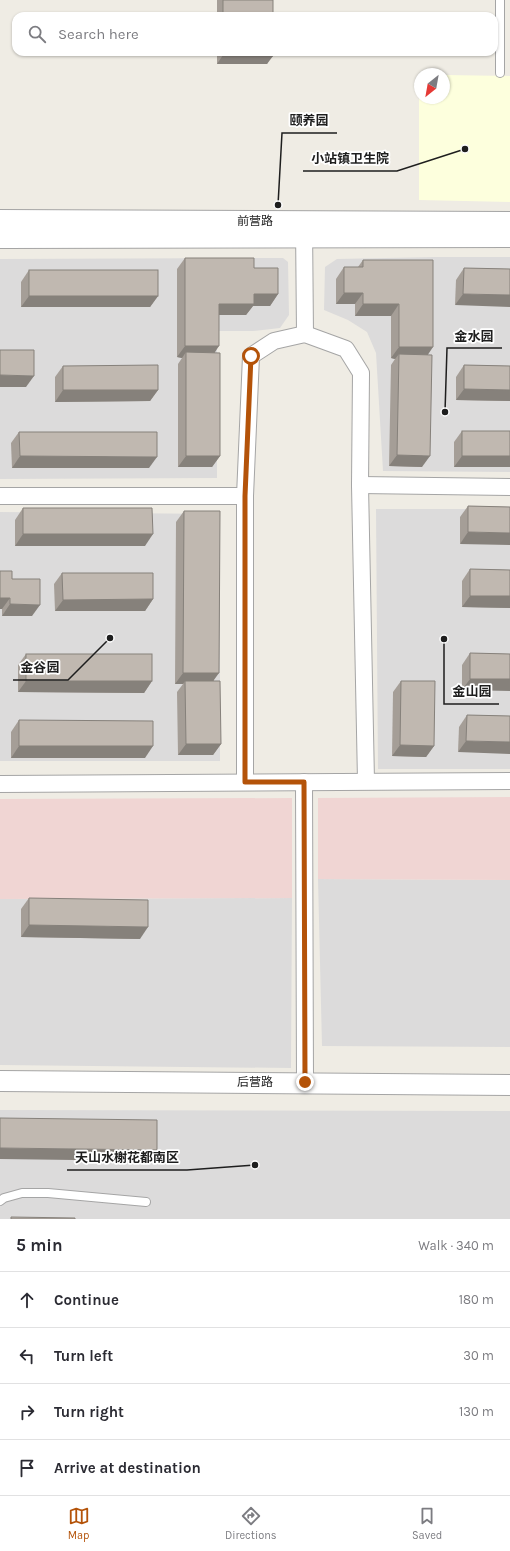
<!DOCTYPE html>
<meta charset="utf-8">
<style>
:root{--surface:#fff;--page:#f2f2f3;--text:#2b2b33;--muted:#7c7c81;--line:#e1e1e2;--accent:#b45309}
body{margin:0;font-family:Karla,"Noto Sans SC",sans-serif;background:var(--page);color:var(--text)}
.compass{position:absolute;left:414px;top:68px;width:36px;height:36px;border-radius:50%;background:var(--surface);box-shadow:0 1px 3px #0004;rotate:211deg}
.stop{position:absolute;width:12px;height:12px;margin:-9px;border:3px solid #b45309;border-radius:50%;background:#fff}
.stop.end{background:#b45309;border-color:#fff;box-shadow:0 1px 4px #0008}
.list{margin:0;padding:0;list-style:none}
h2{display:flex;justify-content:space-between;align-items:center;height:52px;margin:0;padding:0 16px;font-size:17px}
h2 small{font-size:13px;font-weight:400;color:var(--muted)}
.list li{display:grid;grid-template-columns:26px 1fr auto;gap:12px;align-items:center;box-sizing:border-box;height:56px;padding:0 16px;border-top:1px solid var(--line)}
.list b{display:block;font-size:15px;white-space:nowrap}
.list em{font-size:13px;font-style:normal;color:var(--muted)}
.icon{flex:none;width:22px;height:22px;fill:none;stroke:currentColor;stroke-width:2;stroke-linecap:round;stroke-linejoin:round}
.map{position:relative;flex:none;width:510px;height:1219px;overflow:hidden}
.search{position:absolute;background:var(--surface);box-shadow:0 1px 3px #0004;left:12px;right:12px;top:12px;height:44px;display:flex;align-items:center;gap:10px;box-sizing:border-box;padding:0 14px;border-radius:12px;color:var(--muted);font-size:15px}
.sheet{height:276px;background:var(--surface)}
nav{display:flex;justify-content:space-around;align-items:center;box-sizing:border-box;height:56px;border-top:1px solid var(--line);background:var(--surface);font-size:11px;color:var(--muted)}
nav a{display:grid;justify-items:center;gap:2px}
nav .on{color:var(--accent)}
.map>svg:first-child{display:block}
.residential{fill:#dcdbdb}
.commercial{fill:#f0d5d3}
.education{fill:#fdffdd}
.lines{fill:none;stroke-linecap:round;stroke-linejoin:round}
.service-casing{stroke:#a5a5a5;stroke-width:10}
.minor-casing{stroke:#a5a5a5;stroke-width:18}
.tertiary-casing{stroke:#a5a5a5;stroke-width:22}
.service{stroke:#fff;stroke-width:8}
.minor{stroke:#fff;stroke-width:16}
.tertiary{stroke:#fff;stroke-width:20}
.wall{fill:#a59e97}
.shaded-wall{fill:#86817b}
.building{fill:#c0b8b0;stroke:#86817b}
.route{stroke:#b45309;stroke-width:5}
.labels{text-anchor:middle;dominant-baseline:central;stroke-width:3.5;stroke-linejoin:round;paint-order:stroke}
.street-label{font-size:12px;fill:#1e1e1e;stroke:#fff}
.leader{fill:none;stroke:#1e1e1e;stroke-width:1.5}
.callout-dot{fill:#1e1e1e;stroke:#fff;stroke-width:1.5}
.callout-label{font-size:13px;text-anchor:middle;font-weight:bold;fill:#1e1e1e;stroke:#fff;stroke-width:3.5;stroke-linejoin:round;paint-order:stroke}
</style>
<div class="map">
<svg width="510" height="1219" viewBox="0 0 510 1219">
<rect width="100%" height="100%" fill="#efece4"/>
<g class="residential">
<path d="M 435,257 L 510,257 L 510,472 L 383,471 L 376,353 L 367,332 L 348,320 L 324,310 L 325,267 L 337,259 Z"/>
<path d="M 276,258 L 283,258 L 288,262 L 289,315 L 280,328 L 253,331 L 217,331 L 217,478 L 0,479 L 0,259 Z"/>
<path d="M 376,509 L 510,509 L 510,769 L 378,769 Z"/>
<path d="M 0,512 L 220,514 L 220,761 L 0,761 Z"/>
<path d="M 318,879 L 510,880 L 510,1047 L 322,1046 Z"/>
<path d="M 292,898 L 291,1068 L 0,1065 L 0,899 Z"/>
<path d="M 0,1110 L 510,1111 L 510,1219 L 0,1219 Z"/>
</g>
<g class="commercial">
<path d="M 510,797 L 510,880 L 318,879 L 318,798 Z"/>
<path d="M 292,798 L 292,898 L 0,899 L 0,799 Z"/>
</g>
<path class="education" d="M 419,75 L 420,98 L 444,98 L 444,75 L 510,76 L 510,202 L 419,200 Z"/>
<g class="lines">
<g class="service-casing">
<g id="service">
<path d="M 500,73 L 500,0"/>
<path d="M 0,1201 L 4,1198 L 22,1193 L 48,1193 L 146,1202"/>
</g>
</g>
<g class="minor-casing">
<g id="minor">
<path d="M 304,225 L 305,334"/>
<path d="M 360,485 L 510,487"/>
<path d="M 0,496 L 245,496"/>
<path d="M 245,782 L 245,496 L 251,356 L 274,341 L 305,334 L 346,349 L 361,373 L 360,485 L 366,781"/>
<path d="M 304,782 L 305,1083"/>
<path d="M 0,784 L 510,781"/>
</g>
</g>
<g class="tertiary-casing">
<g id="tertiary">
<path d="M 0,220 L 510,222"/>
<path d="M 0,238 L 510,237"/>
<path d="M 0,1081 L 510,1085"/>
</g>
</g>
<use href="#service" class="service"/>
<use href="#minor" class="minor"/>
<use href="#tertiary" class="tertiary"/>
</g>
<g class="wall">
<rect x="217" y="0" width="56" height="16"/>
<path d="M 217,52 L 273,52 L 267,64 L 217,64 Z"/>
<path d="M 185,258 L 254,268 L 278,294 L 270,306 L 253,306 L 246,315 L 219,315 L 215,353 L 220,456 L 212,467 L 178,467 L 178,364 L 182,358 L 177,357 L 177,269 Z"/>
<path d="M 363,260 L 433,260 L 422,467 L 389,466 L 391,365 L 395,359 L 391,358 L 391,316 L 355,316 L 355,304 L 336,304 L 336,279 L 344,267 L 358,267 Z"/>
<path d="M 464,268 L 510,269 L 455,305 L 456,280 Z"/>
<path d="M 29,270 L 158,296 L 150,307 L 21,307 L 21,282 Z"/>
<path d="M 464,365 L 510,366 L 510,401 L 456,400 L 456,377 Z"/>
<path d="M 63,366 L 158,390 L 150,401 L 55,402 L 55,377 Z"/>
<path d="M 462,431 L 510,431 L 510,467 L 454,467 L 454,442 Z"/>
<path d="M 19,432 L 149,468 L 12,468 L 11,443 Z"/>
<path d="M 468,506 L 510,507 L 460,544 L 460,517 Z"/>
<path d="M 23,508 L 145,546 L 15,546 L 15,520 Z"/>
<path d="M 184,511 L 214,681 L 221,744 L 213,755 L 178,755 L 177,692 L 183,684 L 175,684 L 176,522 Z"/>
<path d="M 470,569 L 510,570 L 510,608 L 462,607 L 462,581 Z"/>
<path d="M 0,571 L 12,579 L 32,616 L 2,616 L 2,609 L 0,609 Z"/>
<path d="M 62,573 L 153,599 L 145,611 L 55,611 L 54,584 Z"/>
<path d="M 470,653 L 510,654 L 462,690 L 462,665 Z"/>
<path d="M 26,654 L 152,681 L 144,693 L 18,692 L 18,665 Z"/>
<path d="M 401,681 L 434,746 L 426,757 L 392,756 L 393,692 Z"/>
<path d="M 467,715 L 510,716 L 458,752 L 459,727 Z"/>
<path d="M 19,720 L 145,758 L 11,758 L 11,732 Z"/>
<path d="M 29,898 L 140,939 L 21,937 L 21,909 Z"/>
</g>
<g class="shaded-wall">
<path d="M 223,55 L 273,56 L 267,64 L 217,64 Z"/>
<path d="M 344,293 L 363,293 L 355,304 L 336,304 Z"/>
<path d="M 254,294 L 278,294 L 270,306 L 253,306 L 246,315 L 211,315 L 219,304 Z"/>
<path d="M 463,294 L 510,295 L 510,307 L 455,305 Z"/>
<path d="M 29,296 L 158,296 L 150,307 L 21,307 Z"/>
<path d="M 363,304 L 399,304 L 391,316 L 355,316 Z"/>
<path d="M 185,346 L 219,346 L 211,358 L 186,352 L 182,358 L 177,357 Z"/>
<path d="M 399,347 L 433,347 L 425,359 L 399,354 L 395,359 L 391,358 Z"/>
<path d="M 0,375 L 34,376 L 26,387 L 0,387 Z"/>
<path d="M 464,389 L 510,390 L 510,401 L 456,400 Z"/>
<path d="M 63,390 L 158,390 L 150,401 L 55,402 Z"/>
<path d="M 397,455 L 430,456 L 422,467 L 389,466 Z"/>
<path d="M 20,456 L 157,457 L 149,468 L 12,468 Z"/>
<path d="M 186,456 L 220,456 L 212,467 L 178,467 Z"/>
<path d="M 462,456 L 510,456 L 510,467 L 454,467 Z"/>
<path d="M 468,532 L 510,533 L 510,545 L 460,544 Z"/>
<path d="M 23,534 L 153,534 L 145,546 L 15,546 Z"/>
<path d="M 470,596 L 510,596 L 510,608 L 462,607 Z"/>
<path d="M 0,598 L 10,598 L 2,609 L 0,609 Z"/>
<path d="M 153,599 L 145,611 L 55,611 L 63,600 Z"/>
<path d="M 10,604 L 40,605 L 32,616 L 2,616 Z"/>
<path d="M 183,673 L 219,673 L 211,684 L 185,681 L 183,684 L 175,684 Z"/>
<path d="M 470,679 L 510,679 L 510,691 L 462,690 Z"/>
<path d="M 26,681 L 152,681 L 144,693 L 18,692 Z"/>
<path d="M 466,741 L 510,742 L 510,754 L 458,752 Z"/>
<path d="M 186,744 L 221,744 L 213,755 L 178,755 Z"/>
<path d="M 400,745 L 434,746 L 426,757 L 392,756 Z"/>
<path d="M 19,746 L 153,746 L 145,758 L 11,758 Z"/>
<path d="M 29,925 L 148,927 L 140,939 L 21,937 Z"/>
<path d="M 0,1148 L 157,1150 L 149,1161 L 0,1159 Z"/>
</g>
<g class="building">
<rect x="223" y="0" width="50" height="16"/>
<path d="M 223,52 L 273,52 L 273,56 L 223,55 Z"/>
<path d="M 185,258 L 254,258 L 254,268 L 278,268 L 278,294 L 254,294 L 254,304 L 219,304 L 219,346 L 185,346 Z"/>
<path d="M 363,260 L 433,260 L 433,347 L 399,347 L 399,304 L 363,304 L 363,293 L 344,293 L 344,267 L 363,267 Z"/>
<path d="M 464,268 L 510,269 L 510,295 L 463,294 Z"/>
<rect x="29" y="270" width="129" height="26"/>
<path d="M 0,350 L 34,350 L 34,376 L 0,375 Z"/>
<path d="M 186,352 L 220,353 L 220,456 L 186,456 Z"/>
<path d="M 399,354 L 432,355 L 430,456 L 397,455 Z"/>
<path d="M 158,365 L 158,390 L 63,390 L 63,366 Z"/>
<path d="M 464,365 L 510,366 L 510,390 L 464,389 Z"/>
<rect x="462" y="431" width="48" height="25"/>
<path d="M 19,432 L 157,432 L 157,457 L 20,456 Z"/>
<path d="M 468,506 L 510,507 L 510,533 L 468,532 Z"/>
<path d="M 23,508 L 152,508 L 153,534 L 23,534 Z"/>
<path d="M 184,511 L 220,511 L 219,673 L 183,673 Z"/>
<path d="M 470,569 L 510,570 L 510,596 L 470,596 Z"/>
<path d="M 0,571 L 12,571 L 12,579 L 40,579 L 40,605 L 10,604 L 10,598 L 0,598 Z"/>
<path d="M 62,573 L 153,573 L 153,599 L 63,600 Z"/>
<path d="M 470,653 L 510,654 L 510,679 L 470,679 Z"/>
<rect x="26" y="654" width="126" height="27"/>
<path d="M 185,681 L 220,681 L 221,744 L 186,744 Z"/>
<path d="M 401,681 L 435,681 L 434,746 L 400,745 Z"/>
<path d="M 467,715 L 510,716 L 510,742 L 466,741 Z"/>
<path d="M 19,720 L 153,721 L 153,746 L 19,746 Z"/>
<path d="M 29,898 L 148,900 L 148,927 L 29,925 Z"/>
<path d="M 0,1118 L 157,1120 L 157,1150 L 0,1148 Z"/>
<path d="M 11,1217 L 75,1218 L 75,1219 L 11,1219 Z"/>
</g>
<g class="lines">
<path class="route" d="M 251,356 L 245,496 L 245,782 L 304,782 L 305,1082"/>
</g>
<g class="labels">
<g class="street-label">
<text x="255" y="221">前营路</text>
<text x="255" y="1082">后营路</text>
</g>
</g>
<path class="leader" d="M278 205L282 133H337M465 149L397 171H303M445 412L447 348H502M110 638L68 680H13M444 639L444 704H499M255 1165L187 1170H67"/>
<g class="callout-dot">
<circle cx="278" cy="205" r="4"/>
<circle cx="465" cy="149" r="4"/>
<circle cx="445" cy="412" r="4"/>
<circle cx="110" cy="638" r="4"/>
<circle cx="444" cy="639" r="4"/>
<circle cx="255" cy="1165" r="4"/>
</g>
<g class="callout-label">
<text x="309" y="125">颐养园</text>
<text x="350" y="163">小站镇卫生院</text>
<text x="474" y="341">金水园</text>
<text x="40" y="672">金谷园</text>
<text x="472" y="696">金山园</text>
<text x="127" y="1162">天山水榭花都南区</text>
</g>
</svg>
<svg class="compass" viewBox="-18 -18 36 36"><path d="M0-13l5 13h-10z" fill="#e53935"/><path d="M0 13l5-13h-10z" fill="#7c7c81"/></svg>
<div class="stop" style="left:251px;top:356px"></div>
<div class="stop end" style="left:305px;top:1082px"></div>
<div class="search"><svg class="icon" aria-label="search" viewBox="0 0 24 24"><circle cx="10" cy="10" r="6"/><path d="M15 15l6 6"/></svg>Search here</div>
</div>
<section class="sheet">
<h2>5 min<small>Walk · 340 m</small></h2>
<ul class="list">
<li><svg class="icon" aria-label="ahead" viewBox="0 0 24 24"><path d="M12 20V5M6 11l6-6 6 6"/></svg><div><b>Continue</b></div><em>180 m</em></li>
<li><svg class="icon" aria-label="left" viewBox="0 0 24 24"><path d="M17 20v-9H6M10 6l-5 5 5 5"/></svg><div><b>Turn left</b></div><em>30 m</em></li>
<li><svg class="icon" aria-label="right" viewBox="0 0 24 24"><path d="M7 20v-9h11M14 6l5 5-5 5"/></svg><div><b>Turn right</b></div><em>130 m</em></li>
<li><svg class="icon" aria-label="arrive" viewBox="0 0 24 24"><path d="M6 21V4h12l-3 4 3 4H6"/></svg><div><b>Arrive at destination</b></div></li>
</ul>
</section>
<nav>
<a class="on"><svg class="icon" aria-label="map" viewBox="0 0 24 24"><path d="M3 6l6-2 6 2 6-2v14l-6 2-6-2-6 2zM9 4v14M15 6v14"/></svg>Map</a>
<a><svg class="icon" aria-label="directions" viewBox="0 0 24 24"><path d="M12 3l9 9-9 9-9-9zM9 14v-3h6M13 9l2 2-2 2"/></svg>Directions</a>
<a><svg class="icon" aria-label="saved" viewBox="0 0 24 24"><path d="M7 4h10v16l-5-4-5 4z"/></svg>Saved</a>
</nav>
